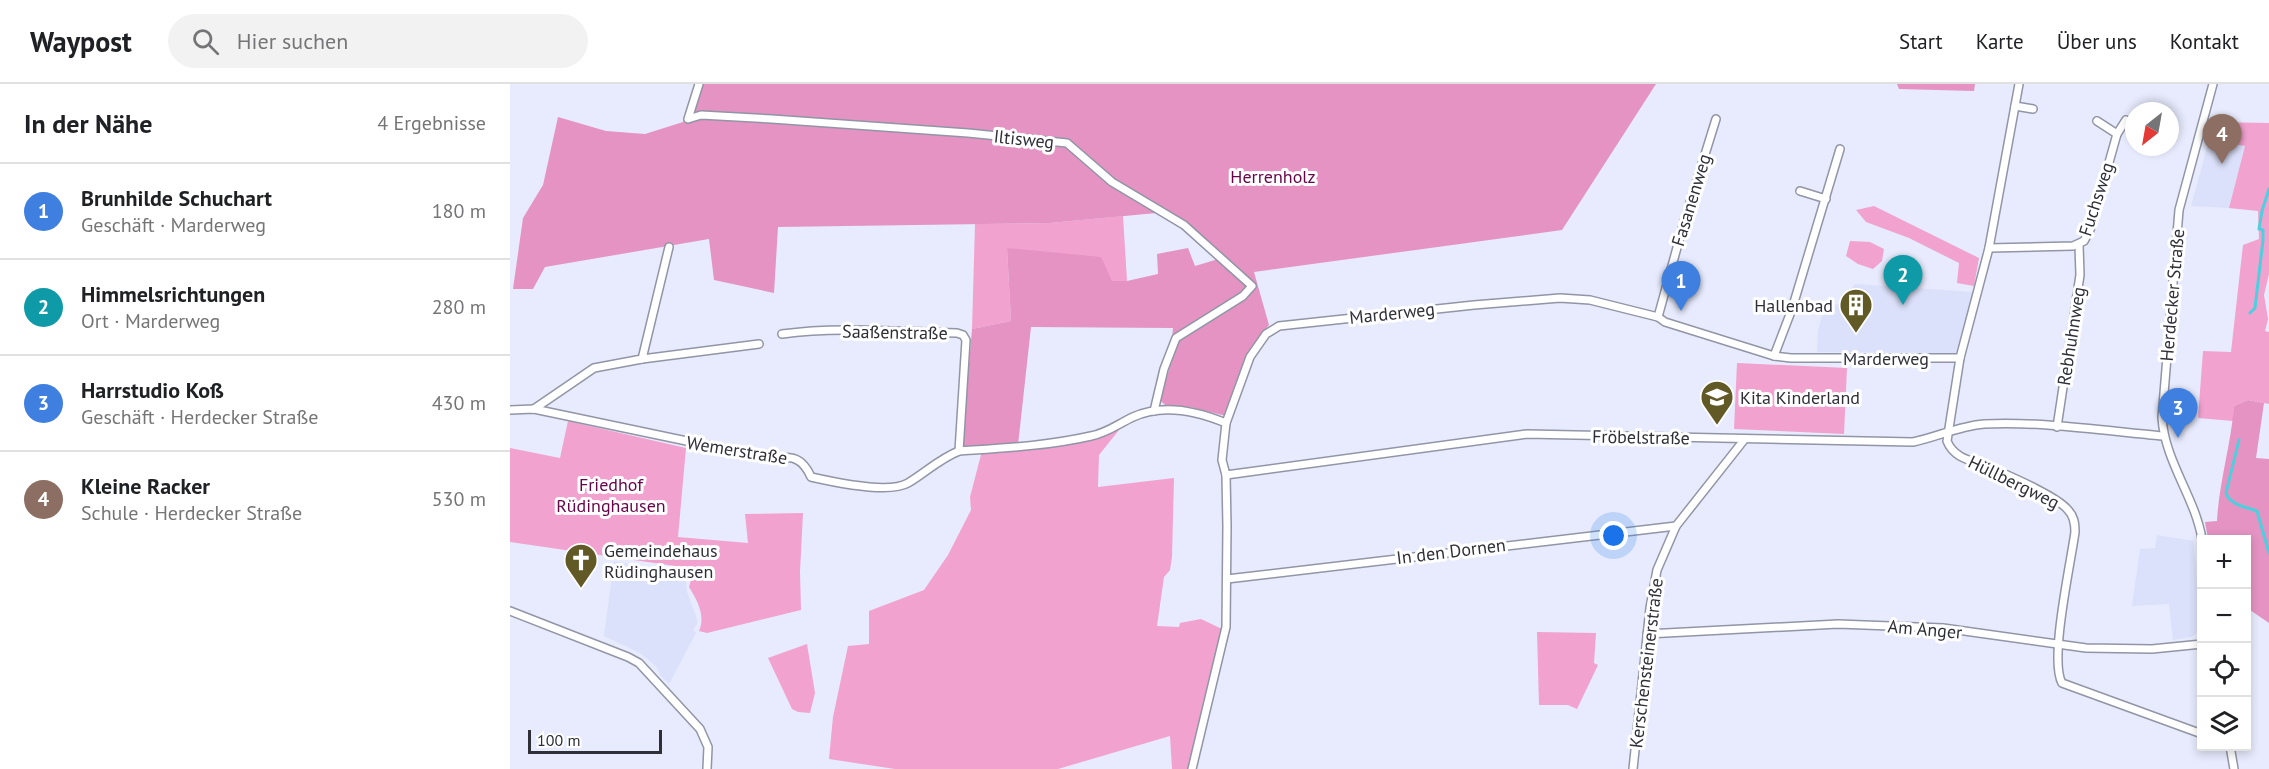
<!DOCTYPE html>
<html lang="de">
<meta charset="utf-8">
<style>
:root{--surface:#fff;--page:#f2f2f2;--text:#202124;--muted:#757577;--line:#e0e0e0;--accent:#625a26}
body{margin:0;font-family:"PT Sans",sans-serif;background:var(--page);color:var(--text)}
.controls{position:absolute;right:18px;bottom:18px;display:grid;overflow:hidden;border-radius:0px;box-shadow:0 3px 9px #0003}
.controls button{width:54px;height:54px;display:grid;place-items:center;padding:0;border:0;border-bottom:2px solid var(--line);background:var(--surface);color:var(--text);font:30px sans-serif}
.compass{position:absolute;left:1615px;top:18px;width:54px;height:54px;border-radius:50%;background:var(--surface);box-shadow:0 3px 9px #0003;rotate:211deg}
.scale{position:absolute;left:18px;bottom:15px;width:134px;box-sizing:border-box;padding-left:6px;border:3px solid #2f3037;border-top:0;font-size:16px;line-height:21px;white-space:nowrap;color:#2f3037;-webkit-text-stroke:4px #fff;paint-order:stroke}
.you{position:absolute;left:1104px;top:452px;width:21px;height:21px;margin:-15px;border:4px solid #fff;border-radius:50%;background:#1a73e8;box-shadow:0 0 0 9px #1a73e833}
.badge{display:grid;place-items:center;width:39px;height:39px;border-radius:50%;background:var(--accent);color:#fff;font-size:20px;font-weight:700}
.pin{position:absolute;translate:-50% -50px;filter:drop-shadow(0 2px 3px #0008)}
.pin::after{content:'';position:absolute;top:32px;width:21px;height:18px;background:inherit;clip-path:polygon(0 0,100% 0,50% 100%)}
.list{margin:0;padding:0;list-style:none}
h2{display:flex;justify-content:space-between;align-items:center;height:78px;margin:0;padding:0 24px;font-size:26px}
h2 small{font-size:20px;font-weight:400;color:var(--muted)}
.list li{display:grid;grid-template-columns:39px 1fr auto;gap:18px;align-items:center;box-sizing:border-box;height:96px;padding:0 24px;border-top:2px solid var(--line)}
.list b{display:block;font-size:22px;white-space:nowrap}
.list p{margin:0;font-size:20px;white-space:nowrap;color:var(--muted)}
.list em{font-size:20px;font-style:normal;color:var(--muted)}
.icon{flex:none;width:33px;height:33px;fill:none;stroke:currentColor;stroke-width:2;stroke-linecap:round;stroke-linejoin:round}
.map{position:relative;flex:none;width:1759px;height:685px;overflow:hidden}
header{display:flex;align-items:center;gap:36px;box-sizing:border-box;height:84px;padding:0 30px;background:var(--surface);border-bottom:2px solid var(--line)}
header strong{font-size:28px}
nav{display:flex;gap:33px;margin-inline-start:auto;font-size:21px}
.search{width:420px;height:54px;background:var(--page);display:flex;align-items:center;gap:15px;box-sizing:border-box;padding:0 21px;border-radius:33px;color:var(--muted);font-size:22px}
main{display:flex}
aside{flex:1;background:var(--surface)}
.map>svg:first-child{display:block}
.built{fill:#dbe1fa}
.green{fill:#f1a2cf}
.forest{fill:#e493c2}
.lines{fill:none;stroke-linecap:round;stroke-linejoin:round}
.stream{stroke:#4ecfdd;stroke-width:3}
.minor-casing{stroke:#9195a6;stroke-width:10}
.minor{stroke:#fff;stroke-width:7}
.labels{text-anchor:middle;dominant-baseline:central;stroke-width:6;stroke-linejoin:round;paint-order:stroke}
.street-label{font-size:18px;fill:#2f3037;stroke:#fff}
.park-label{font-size:18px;fill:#67044a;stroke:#fff}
.poi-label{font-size:18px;fill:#2f3037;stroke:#fff;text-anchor:start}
</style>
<header>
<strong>Waypost</strong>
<div class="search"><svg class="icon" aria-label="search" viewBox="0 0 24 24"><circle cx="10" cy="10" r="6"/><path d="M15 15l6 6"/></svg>Hier suchen</div>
<nav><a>Start</a><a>Karte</a><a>Über uns</a><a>Kontakt</a></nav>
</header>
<main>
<aside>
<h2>In der Nähe<small>4 Ergebnisse</small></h2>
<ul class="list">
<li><span class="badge" style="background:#3f7fe0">1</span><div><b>Brunhilde Schuchart</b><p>Geschäft · Marderweg</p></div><em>180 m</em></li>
<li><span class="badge" style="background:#0f9aa8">2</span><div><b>Himmelsrichtungen</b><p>Ort · Marderweg</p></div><em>280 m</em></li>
<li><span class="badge" style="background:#3f7fe0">3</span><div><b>Harrstudio Koß</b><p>Geschäft · Herdecker Straße</p></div><em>430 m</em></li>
<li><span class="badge" style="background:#8d6e63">4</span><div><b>Kleine Racker</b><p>Schule · Herdecker Straße</p></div><em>530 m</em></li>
</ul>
</aside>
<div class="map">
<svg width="1759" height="685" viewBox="0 0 1759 685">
<rect width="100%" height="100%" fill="#e7ebfd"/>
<g class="built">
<path d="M 1699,56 L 1735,62 L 1719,124 L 1681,122 Z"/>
<path d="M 1345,200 L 1463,208 L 1446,269 L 1307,268 L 1308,246 L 1315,221 L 1330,220 Z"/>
<path d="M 1647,451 L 1683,457 L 1686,481 L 1689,540 L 1686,550 L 1681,553 L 1663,556 L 1659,520 L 1622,522 L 1630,465 L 1645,464 Z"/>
<path d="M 104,477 L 175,491 L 177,508 L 187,535 L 187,540 L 183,546 L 186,549 L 159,600 L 150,591 L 146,582 L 130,569 L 94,552 Z"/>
</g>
<g class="green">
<path d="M 1700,38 L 1759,39 L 1759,190 L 1754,211 L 1758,235 L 1755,247 L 1759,248 L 1759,320 L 1738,316 L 1724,322 L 1723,337 L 1688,334 L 1693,267 L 1721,268 L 1733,161 L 1749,155 L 1748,127 L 1719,124 L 1735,62 L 1699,56 Z"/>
<path d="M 1364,122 L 1469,174 L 1464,202 L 1447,199 L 1449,179 L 1399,154 L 1356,138 L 1346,126 Z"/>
<path d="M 613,132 L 617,197 L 602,197 L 497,164 L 501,237 L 462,245 L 465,140 L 540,139 Z"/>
<path d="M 1340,157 L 1360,158 L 1374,165 L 1372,177 L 1363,185 L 1348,180 L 1336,172 Z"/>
<path d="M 1227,279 L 1337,284 L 1334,350 L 1224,345 Z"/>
<path d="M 58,337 L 176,364 L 168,453 L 238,459 L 235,430 L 293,429 L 290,488 L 291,526 L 197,549 L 189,547 C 196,532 187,516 179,503 L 181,496 L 179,484 L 0,458 L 0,364 L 50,374 Z"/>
<path d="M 613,341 L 589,371 L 588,403 L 664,394 L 662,473 L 660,486 L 654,493 L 647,542 L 669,543 L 670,539 L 691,535 L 712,545 L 679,685 L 662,685 L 660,652 L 548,685 L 385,685 L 319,675 L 323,633 L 338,562 L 359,560 L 359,527 L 414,506 L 438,471 L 461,426 L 460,413 L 472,367 L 534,363 Z"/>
<path d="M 1027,548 L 1086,549 L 1084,579 L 1088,581 L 1067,625 L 1058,621 L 1029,621 Z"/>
<path d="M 297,560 L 305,609 L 300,629 L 288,628 L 282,625 L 258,574 Z"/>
</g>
<g class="forest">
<path d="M 185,0 L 1146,0 L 1052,146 L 744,188 L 759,241 C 736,268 727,300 716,332 L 680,323 L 656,322 L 650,316 L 659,286 L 663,244 L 521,243 L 508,361 L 452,364 L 462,245 L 501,237 L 497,164 L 591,173 L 602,197 L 617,197 L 648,190 L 647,170 L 678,164 L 685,182 L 715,173 L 657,128 L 540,139 L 268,143 L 264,209 L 204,196 L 199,155 L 35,183 L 23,205 L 3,205 L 13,134 L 33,101 L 48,33 L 96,47 L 135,50 L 173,38 L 183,12 Z"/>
<path d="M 1387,0 L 1465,0 L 1464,7 L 1389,5 Z"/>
<path d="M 1738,316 L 1754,319 L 1746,374 L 1759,375 L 1759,539 L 1737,524 L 1736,455 L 1698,455 L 1695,438 L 1707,437 C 1709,398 1721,361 1724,322 Z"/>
</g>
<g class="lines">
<g class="stream">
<path d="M 1740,229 L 1745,224 L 1753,156 L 1753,146 L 1749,145 L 1752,127 L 1759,105"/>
<path d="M 1729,356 L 1716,409 C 1720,421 1736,423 1747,427 L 1759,469"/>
</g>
<g class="minor-casing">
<g id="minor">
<path d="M 189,0 L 178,35 L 191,31 L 262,35 L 458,49 L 557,59 L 602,98 L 674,141 L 742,202 L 733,212 L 666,254 L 654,285 L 644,327"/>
<path d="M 1509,0 L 1479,164 L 1450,274 L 1437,357 C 1444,375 1463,377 1479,383 C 1497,391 1547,412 1558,426 C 1564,432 1565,439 1565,448 C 1561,478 1539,576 1552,599 L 1692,650"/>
<path d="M 1505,22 L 1523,25"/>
<path d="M 1607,50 L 1616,36"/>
<path d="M 1290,107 L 1316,115"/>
<path d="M 1479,164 L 1563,162 L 1574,157 L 1580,146 L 1607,50 L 1587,37"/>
<path d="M 1148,233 L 1174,138 L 1206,35"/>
<path d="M 272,250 C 328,242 390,248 447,249 L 453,251 L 456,256 L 449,367"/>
<path d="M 1264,272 L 1282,225 L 1330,65"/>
<path d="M 132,275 L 249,260"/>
<path d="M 24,325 L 84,284 L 132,275 L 159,163"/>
<path d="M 0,326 L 24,325 L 253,373 C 277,374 290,368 301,393 C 323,398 379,410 398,399 C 415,389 429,375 449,367 C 493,364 537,362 581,352 C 597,349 608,340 623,333 C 653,319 687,327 716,339"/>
<path d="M 1547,343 L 1570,191 L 1569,161"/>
<path d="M 716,391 L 1017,350 L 1403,358 C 1427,353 1449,342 1474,340 C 1530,337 1597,347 1653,352"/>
<path d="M 1692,455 C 1685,413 1655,378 1652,334 L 1669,126 L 1703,0"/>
<path d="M 717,495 L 1166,442"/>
<path d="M 0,527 L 118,573 L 129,579 L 190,645 L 198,663 L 197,685"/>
<path d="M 1137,550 L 1328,540 L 1433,544 L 1576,564 L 1642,565 L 1692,560"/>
<path d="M 1720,662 L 1724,685"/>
<path d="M 682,685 L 716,543 L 717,442 L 716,391 L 712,376 L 716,339 L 740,273 L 756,250 L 769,242 L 964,221 L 1050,214 L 1080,216 L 1148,233 L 1155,238 L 1264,272 L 1281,274 L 1450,274"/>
<path d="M 1123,685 L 1140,524 L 1147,486 L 1166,442 L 1234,356"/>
</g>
</g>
<use href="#minor" class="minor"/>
</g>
<defs>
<g id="building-pin" transform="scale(1.725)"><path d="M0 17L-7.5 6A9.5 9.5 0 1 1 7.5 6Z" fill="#625a26" stroke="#fff"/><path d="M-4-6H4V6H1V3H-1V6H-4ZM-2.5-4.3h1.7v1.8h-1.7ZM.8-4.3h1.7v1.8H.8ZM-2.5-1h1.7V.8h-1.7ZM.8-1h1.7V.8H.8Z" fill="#fff"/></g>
<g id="school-pin" transform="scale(1.725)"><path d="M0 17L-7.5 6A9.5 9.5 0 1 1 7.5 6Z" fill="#625a26" stroke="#fff"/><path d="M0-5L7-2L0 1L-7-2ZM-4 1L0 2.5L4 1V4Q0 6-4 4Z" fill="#fff"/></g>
<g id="church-pin" transform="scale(1.725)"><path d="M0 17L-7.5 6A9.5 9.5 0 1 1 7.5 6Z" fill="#625a26" stroke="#fff"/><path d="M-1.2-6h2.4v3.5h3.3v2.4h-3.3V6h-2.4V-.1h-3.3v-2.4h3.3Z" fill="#fff"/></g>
</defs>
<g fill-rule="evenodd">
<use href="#building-pin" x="1346" y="221"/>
<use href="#school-pin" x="1207" y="313"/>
<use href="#church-pin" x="71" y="476"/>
</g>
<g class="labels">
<g class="street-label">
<text transform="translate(514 55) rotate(6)">Iltisweg</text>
<text transform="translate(1586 115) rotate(-72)">Fuchsweg</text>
<text transform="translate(1181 116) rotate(-73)">Fasanenweg</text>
<text transform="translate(1662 211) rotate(-85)">Herdecker Straße</text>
<text transform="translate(882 229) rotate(-6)">Marderweg</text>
<text transform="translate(385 248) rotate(1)">Saaßenstraße</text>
<text transform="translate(1561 252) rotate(-81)">Rebhuhnweg</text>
<text x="1376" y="274">Marderweg</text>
<text transform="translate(1131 353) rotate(1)">Fröbelstraße</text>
<text transform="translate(227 366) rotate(9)">Wemerstraße</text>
<text transform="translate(1504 398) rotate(26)">Hüllbergweg</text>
<text transform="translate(941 467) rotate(-7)">In den Dornen</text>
<text transform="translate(1415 545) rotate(5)">Am Anger</text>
<text transform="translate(1136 579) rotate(-83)">Kerschensteinerstraße</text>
</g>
<g class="park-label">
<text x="763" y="92">Herrenholz</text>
<text x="101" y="400">Friedhof<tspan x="101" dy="21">Rüdinghausen</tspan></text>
</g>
<g class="poi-label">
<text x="1323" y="221" text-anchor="end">Hallenbad</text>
<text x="1230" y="313">Kita Kinderland</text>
<text x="94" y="466">Gemeindehaus<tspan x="94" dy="21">Rüdinghausen</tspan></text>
</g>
</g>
</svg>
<div class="controls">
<button>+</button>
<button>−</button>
<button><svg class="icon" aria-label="locate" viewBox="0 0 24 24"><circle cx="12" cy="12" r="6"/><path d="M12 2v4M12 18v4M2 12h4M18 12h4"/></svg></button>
<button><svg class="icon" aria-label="layers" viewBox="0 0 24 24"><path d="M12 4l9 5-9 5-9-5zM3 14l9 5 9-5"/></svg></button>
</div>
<svg class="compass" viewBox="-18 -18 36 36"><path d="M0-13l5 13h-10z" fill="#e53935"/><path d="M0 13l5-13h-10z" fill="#757577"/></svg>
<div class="scale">100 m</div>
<div class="you"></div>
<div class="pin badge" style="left:1171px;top:227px;background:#3f7fe0">1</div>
<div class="pin badge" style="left:1393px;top:221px;background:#0f9aa8">2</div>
<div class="pin badge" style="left:1668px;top:354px;background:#3f7fe0">3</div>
<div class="pin badge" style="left:1712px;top:80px;background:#8d6e63">4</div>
</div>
</main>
